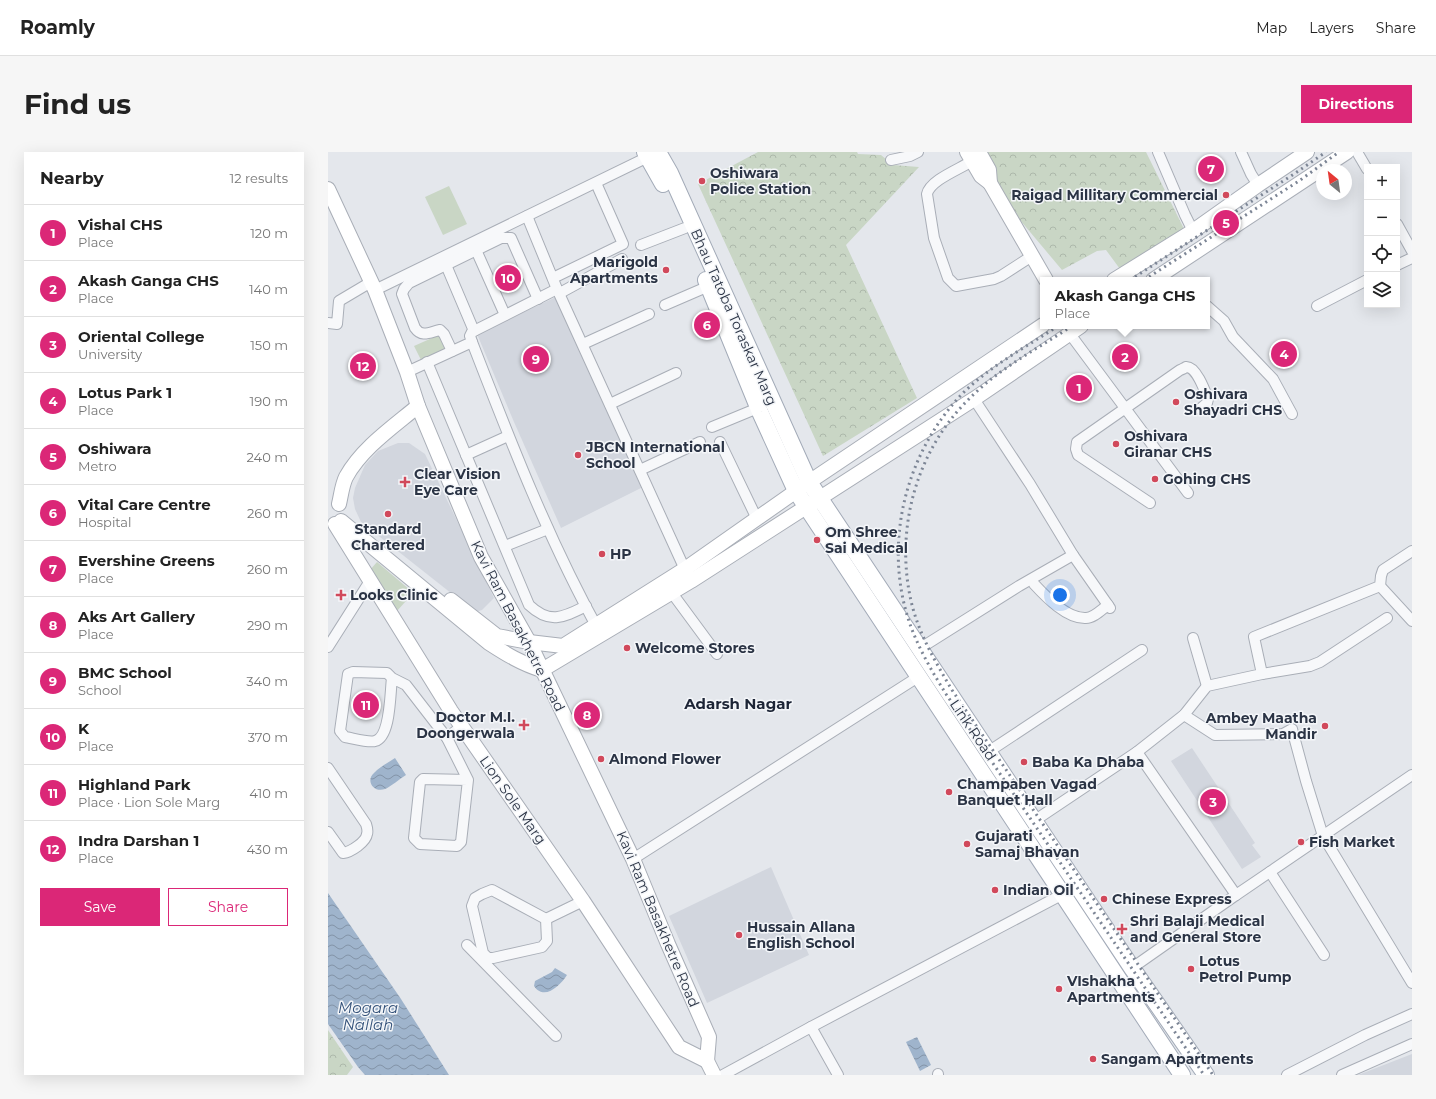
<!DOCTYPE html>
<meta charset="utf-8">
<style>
:root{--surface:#fff;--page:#f6f6f6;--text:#222;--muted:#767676;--line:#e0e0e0;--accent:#db2777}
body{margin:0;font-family:Montserrat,sans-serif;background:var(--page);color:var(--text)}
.controls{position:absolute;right:12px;top:12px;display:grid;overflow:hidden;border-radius:0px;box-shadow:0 4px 16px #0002}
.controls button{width:36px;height:36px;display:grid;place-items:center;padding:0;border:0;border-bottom:1px solid var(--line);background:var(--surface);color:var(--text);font:20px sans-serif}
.compass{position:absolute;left:988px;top:12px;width:36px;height:36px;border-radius:50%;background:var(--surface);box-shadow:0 4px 16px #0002;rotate:331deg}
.you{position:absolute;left:732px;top:443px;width:14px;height:14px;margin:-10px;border:3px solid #fff;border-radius:50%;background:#1a73e8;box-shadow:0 0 0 6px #1a73e833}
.badge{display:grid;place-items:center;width:26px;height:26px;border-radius:50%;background:var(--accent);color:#fff;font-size:13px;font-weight:700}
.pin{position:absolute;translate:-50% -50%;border:2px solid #fff;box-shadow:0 1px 4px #0006}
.popup{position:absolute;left:712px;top:125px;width:170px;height:52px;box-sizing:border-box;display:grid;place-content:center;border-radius:0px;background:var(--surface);filter:drop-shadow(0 1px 3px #0005);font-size:13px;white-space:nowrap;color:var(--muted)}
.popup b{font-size:15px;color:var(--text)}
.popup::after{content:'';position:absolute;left:50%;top:100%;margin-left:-8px;border:8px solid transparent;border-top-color:var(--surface)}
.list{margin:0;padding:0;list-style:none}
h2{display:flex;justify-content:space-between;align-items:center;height:52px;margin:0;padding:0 16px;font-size:17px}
h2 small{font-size:13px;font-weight:400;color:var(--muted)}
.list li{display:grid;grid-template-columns:26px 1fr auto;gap:12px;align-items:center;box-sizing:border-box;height:56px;padding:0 16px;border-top:1px solid var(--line)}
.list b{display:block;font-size:15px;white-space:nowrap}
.list p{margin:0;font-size:13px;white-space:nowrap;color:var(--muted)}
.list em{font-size:13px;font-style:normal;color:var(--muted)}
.actions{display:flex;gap:8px;padding:12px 16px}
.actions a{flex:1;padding:9px 0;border:1px solid var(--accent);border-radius:0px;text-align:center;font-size:14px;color:var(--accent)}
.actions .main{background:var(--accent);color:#fff}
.icon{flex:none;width:22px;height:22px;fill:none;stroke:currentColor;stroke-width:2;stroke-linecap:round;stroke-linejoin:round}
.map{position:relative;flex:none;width:1084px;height:923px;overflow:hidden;border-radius:0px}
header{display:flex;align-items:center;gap:24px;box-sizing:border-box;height:56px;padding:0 20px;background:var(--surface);border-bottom:1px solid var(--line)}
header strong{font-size:19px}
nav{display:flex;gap:22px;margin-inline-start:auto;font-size:14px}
.intro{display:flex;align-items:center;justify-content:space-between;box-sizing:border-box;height:96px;padding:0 24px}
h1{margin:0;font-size:28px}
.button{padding:10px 18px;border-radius:0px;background:var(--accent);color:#fff;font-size:14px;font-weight:700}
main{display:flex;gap:24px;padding:0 24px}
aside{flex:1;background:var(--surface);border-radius:0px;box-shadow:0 4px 16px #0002}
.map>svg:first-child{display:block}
.built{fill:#d2d6de}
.park{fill:url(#park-crowns)}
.garden{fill:#c9d6c5}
.water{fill:url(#water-waves)}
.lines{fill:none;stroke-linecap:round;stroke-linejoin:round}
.street-casing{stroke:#a9aeb7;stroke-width:12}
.secondary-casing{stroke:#a9aeb7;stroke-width:16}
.primary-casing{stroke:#a3abb8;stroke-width:18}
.street{stroke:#f7f8fa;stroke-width:10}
.secondary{stroke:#fff;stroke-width:14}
.primary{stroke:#fff;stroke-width:16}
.rail{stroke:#7d8696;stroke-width:3;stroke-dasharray:2 4;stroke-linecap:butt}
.poi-dot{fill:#d1495b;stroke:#f4f6f9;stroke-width:1.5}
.labels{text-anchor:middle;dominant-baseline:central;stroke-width:3;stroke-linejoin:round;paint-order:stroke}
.poi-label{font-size:14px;font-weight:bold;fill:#2b3445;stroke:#f4f6f9;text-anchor:start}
.street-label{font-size:14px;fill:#2b3445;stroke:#f4f6f9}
.neighbourhood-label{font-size:15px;font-weight:bold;fill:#1d2536;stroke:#f4f6f9}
.water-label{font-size:15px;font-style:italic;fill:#34527a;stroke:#f4f6f9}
</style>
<header>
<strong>Roamly</strong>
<nav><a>Map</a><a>Layers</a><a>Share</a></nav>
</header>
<div class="intro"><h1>Find us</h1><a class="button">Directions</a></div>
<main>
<aside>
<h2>Nearby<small>12 results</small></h2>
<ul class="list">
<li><span class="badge">1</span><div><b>Vishal CHS</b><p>Place</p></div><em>120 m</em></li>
<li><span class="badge">2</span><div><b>Akash Ganga CHS</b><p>Place</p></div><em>140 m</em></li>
<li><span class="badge">3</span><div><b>Oriental College</b><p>University</p></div><em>150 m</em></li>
<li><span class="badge">4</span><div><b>Lotus Park 1</b><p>Place</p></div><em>190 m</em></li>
<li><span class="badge">5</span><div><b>Oshiwara</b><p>Metro</p></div><em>240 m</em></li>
<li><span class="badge">6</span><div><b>Vital Care Centre</b><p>Hospital</p></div><em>260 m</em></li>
<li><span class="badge">7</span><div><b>Evershine Greens</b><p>Place</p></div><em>260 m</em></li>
<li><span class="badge">8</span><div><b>Aks Art Gallery</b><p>Place</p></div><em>290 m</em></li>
<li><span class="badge">9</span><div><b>BMC School</b><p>School</p></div><em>340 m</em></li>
<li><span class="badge">10</span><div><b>K</b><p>Place</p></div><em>370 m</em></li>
<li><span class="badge">11</span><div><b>Highland Park</b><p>Place · Lion Sole Marg</p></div><em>410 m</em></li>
<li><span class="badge">12</span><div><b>Indra Darshan 1</b><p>Place</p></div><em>430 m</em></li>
</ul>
<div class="actions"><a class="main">Save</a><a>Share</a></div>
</aside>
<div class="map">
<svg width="1084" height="923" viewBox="0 0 1084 923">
<defs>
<pattern id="park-crowns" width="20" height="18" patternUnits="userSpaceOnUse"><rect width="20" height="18" fill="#c9d6c5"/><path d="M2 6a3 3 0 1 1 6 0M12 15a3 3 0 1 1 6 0" fill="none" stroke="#adb8ab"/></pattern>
<pattern id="water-waves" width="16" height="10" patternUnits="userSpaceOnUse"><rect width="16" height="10" fill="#9fb4cc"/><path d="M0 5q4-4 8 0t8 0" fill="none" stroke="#8293a7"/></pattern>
</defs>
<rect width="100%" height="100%" fill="#e4e7ec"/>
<g class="built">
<path d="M 228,145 L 315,335 L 233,376 L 186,270 L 149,182 Z"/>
<path d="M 70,291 L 81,291 L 97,302 L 166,446 L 154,458 L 147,460 L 33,370 L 27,357 L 25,346 L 27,336 L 37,313 L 50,299 Z"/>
<path d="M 864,596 L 927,691 L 924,693 L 933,705 L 914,717 L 843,609 Z"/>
<path d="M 443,715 L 481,803 L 379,851 L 341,764 Z"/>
<path d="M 1084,902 L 1084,923 L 1030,923 Z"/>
</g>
<g class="park">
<path d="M 430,0 L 529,0 L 530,2 L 553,3 L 565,13 L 591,15 L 518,93 L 589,246 L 495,304 L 370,32 Z"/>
<path d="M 650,0 L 818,0 L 856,77 L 792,117 L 778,98 L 769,99 L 734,118 L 671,43 Z"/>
<path d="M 0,878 L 25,915 L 19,923 L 0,923 Z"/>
</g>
<g class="garden">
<path d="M 121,34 L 139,72 L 115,83 L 97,45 Z"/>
<path d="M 113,182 L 119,196 L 93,208 L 86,194 Z"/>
<path d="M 49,410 L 82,438 L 78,449 L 68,460 L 42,418 Z"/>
</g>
<g class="water">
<path d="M 67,606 L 78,623 C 71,627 64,634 57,637 C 46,641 37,629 46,621 C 51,615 60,611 67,606 Z"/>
<path d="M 0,741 L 73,847 L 121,923 L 37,923 L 30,915 L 0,872 Z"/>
<path d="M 227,816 L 239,823 C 232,834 216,849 206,834 L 207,829 L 224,820 Z"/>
<path d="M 589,885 L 603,913 L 592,919 L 578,890 Z"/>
</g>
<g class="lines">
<g class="street-casing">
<g id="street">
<path d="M 830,0 L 857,63 L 865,79"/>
<path d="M 913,0 L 923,22 L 930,33"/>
<path d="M 1029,0 L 1039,17"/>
<path d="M 563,8 L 582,4 L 590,0"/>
<path d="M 644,9 C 632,17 602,28 599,42 L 606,86 L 620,126 L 628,134 L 666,127 L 673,124 L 704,104"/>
<path d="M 199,64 L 229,137 L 359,422"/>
<path d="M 1069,72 L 1084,99"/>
<path d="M 313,93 L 357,76"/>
<path d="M 148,98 L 177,163"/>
<path d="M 118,113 L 146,179"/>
<path d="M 1069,113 L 1084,106"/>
<path d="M 225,126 L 295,92 L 268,31"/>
<path d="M 47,138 L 324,3"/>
<path d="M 232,141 L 294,107"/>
<path d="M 337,153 L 381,134"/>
<path d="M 879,154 L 896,169 L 905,185 L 945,227 L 964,262"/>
<path d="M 989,154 L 1039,128"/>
<path d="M 0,171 L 9,172 L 11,149 L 43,130"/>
<path d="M 742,182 L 860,341"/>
<path d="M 144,190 C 182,288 220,387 271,479"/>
<path d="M 255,192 L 321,162"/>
<path d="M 124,199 L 116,182 L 112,178 C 102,180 94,186 87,176 L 74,142 L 76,137 L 81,131 L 173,86 L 183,86 L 210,147"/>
<path d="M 99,210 L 201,453 C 222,473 236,465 258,454"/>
<path d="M 79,220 L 144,190 L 142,184 L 144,180 L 229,137"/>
<path d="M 646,247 L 702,332 L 745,403 L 782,456"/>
<path d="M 282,252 L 348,221"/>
<path d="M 384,275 L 430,256"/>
<path d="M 392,290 L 429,367"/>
<path d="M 138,303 L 180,284"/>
<path d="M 312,318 L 372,290"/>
<path d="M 822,351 L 750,303 L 748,297 L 749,290 L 852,218 C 853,218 858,215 858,215 C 868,214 877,239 880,247 L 879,251 L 872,257"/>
<path d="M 177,394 L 220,377"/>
<path d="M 706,432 C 718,445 739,467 758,466 C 766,466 774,457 780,453"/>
<path d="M 1052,434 L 1084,469"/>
<path d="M 344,441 L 389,502"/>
<path d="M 865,486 L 879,534"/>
<path d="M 0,495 L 42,429"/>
<path d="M 591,497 L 691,434 L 745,403"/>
<path d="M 934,522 L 982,514 L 992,510 L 1059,466"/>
<path d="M 64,526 C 62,540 63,585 47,589 C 41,591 24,586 17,585 L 12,579 L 20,522 L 25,520 L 59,521 L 64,526 L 78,533 L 119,586"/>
<path d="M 856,563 L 887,583 L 955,582 L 964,577 L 978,629 L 995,684 L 1084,831"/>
<path d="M 134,574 L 119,586 L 140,628 L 133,690 L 129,694 L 92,692 L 86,686 L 92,630 L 95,627 L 140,628"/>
<path d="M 660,600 L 814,498"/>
<path d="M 809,600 L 856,563 L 879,534 L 934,522 L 926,485 L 1052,434 L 1053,424 L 1055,418 L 1084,399"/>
<path d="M 0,616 L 38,672 C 39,675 40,679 39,682 C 38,690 23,700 15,701 L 0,680"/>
<path d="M 706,669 L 809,600 L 908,743 L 804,816"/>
<path d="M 305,707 L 590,525"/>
<path d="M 942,720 L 996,803"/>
<path d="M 164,738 L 218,767 L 219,789 L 214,795 L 165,806 L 160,806 L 155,801 L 144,754 L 147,746 L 154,742 Z"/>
<path d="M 908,743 L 1084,623"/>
<path d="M 218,767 L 255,749"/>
<path d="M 139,793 L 228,884"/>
<path d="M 483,875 L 510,923"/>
<path d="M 610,922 L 610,923"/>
<path d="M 395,923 L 483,875 L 739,740"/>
<path d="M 959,923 L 1037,883 L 1084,862"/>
<path d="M 1014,923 L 1084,892"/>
</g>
</g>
<g class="secondary-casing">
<g id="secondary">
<path d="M 639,0 L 653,24 L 662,31"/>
<path d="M 651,0 L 661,18 L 662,31 L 718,128"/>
<path d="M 0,37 L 47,138 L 79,220 L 90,254 L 153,405 L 201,490 L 305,707 L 340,792 L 381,885 L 379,909"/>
<path d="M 786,128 L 865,79 L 930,33 L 979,0"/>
<path d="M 825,128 L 1019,0"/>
<path d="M 11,352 C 13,344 14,333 18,325 C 34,296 65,275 90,254"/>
<path d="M 13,369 L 161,491 C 178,502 194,512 214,518 L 363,429 L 646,247 L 753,174"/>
<path d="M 7,372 L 123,559 L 255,749 L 351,895 L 379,909"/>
<path d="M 123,448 L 169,484 L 201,490 L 235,494 L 357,417 L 481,330 L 715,173"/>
<path d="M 379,909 L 386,923"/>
</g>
</g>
<g class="primary-casing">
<g id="primary">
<path d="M 317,0 L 335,32"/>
<path d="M 330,0 L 342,21 L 481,330 L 804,816 L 878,923"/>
<path d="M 378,128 L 432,260 L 468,339 L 854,923"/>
</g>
</g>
<use href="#street" class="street"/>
<use href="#secondary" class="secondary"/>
<use href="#primary" class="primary"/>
<g class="rail">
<path d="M 802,128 L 966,22 L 998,0"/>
<path d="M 816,128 L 971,29 L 1011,0"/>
<path d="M 730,174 C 698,195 662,214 634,242 C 576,303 554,395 583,475 C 592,499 605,521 618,542 L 876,923"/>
<path d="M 744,174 C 709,197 670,217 641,247 C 587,300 566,380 584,453 C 592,484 608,511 624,538 L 885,923"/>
</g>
</g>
<g class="poi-dot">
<circle cx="374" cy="29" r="4"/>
<circle cx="898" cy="43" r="4"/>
<circle cx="338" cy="118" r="4"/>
<circle cx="848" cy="250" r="4"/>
<circle cx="788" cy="292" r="4"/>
<circle cx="250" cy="303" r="4"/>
<circle cx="827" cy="327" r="4"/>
<path d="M75 324h4v4h4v4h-4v4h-4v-4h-4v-4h4z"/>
<circle cx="60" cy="362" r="4"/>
<circle cx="489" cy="388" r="4"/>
<circle cx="274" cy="402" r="4"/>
<path d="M11 437h4v4h4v4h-4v4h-4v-4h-4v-4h4z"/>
<circle cx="299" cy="496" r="4"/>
<path d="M194 567h4v4h4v4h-4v4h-4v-4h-4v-4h4z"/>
<circle cx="997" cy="574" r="4"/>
<circle cx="273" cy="607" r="4"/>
<circle cx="696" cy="610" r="4"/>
<circle cx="621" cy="640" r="4"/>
<circle cx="973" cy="690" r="4"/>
<circle cx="639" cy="692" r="4"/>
<circle cx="667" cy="738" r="4"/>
<circle cx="776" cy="747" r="4"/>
<path d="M792 771h4v4h4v4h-4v4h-4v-4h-4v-4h4z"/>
<circle cx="411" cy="783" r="4"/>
<circle cx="863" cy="817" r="4"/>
<circle cx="731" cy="837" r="4"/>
<circle cx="765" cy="907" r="4"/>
</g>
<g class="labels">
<g class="poi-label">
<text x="382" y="21">Oshiwara<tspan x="382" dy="16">Police Station</tspan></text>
<text x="890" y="43" text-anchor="end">Raigad Millitary Commercial</text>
<text x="330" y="110" text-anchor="end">Marigold<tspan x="330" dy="16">Apartments</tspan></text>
<text x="856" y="242">Oshivara<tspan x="856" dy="16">Shayadri CHS</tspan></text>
<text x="796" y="284">Oshivara<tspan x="796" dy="16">Giranar CHS</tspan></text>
<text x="258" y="295">JBCN International<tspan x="258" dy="16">School</tspan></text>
<text x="86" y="322">Clear Vision<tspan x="86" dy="16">Eye Care</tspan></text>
<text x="835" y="327">Gohing CHS</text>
<text x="60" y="377" text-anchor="middle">Standard<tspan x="60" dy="16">Chartered</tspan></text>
<text x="497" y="380">Om Shree<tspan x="497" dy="16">Sai Medical</tspan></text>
<text x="282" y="402">HP</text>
<text x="22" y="443">Looks Clinic</text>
<text x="307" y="496">Welcome Stores</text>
<text x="187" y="565" text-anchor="end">Doctor M.I.<tspan x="187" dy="16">Doongerwala</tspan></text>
<text x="989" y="566" text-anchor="end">Ambey Maatha<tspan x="989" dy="16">Mandir</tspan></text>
<text x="281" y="607">Almond Flower</text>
<text x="704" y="610">Baba Ka Dhaba</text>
<text x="629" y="632">Champaben Vagad<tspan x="629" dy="16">Banquet Hall</tspan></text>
<text x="647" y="684">Gujarati<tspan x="647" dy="16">Samaj Bhavan</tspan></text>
<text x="981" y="690">Fish Market</text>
<text x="675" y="738">Indian Oil</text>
<text x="784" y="747">Chinese Express</text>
<text x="802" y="769">Shri Balaji Medical<tspan x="802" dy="16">and General Store</tspan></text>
<text x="419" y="775">Hussain Allana<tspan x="419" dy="16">English School</tspan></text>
<text x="871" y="809">Lotus<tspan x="871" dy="16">Petrol Pump</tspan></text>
<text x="739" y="829">VIshakha<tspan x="739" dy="16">Apartments</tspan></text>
<text x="773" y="907">Sangam Apartments</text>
</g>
<g class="street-label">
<text transform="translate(406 165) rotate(66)">Bhau Tatoba Toraskar Marg</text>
<text transform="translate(190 474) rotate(63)">Kavi Ram Basakhetre Road</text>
<text transform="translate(645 578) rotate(56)">Link Road</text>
<text transform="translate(185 648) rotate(55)">Lion Sole Marg</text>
<text transform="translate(330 767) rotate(67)">Kavi Ram Basakhetre Road</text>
</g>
<g class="neighbourhood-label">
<text x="410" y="551">Adarsh Nagar</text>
</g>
<g class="water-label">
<text x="40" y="855">Mogara<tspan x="40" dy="17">Nallah</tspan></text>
</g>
</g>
</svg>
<div class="controls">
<button>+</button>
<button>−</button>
<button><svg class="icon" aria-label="locate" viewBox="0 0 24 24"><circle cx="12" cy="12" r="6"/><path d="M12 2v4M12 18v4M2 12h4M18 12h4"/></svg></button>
<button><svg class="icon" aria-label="layers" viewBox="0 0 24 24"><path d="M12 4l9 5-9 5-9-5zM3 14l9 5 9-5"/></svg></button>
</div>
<svg class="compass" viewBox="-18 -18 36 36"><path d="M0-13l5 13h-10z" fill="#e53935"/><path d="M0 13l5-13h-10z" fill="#767676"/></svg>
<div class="you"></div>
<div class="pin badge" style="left:751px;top:236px">1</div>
<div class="pin badge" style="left:797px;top:205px">2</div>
<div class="popup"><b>Akash Ganga CHS</b>Place</div>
<div class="pin badge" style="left:885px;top:650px">3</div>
<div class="pin badge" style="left:956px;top:202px">4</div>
<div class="pin badge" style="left:898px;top:71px">5</div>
<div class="pin badge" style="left:379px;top:173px">6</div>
<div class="pin badge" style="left:883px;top:17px">7</div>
<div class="pin badge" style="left:259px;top:563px">8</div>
<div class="pin badge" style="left:208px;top:207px">9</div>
<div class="pin badge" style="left:180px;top:126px">10</div>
<div class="pin badge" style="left:38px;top:553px">11</div>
<div class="pin badge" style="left:35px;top:214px">12</div>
</div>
</main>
